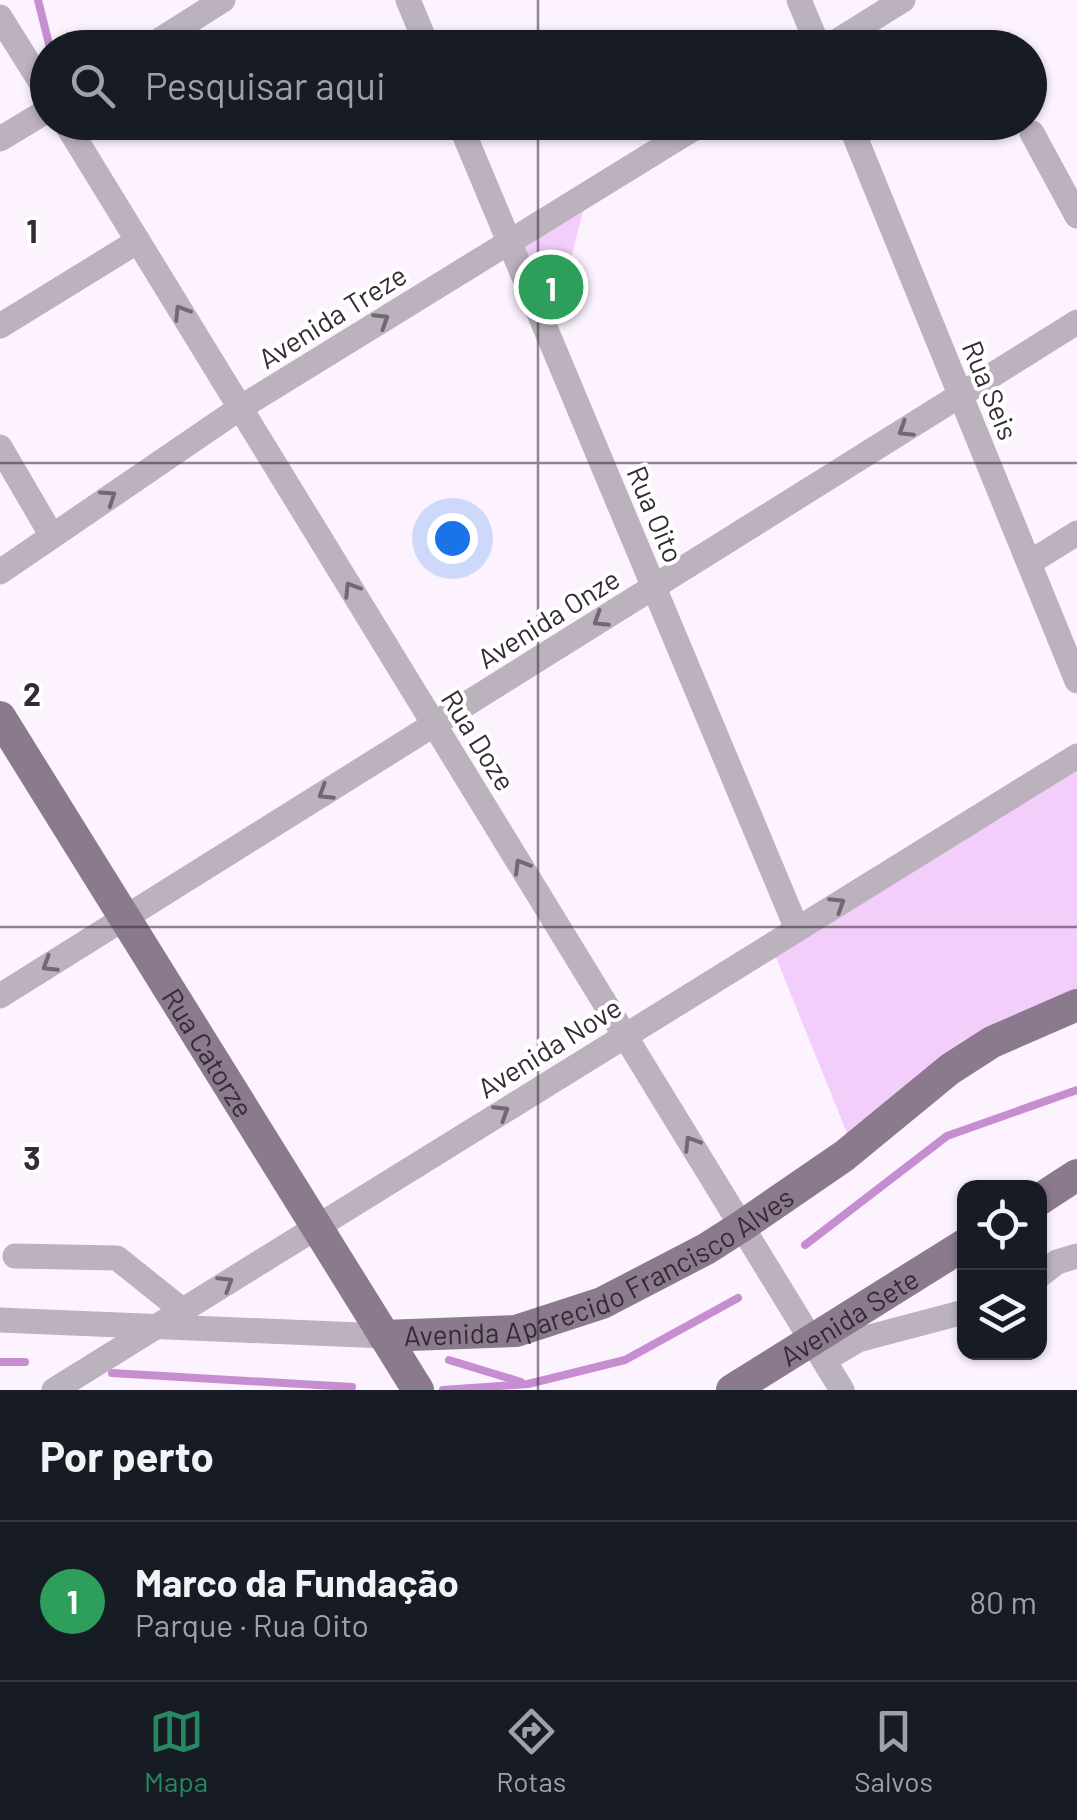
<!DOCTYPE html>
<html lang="pt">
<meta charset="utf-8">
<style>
:root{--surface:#171b24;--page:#20242c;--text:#f1f3f6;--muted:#9ea1a6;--line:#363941;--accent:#258964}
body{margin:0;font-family:Barlow,sans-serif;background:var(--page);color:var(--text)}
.controls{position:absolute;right:30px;bottom:30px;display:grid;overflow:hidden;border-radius:20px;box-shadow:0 2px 8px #0004}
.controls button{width:90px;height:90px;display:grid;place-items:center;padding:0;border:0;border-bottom:2px solid var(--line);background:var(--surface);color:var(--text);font:50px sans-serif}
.you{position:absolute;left:452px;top:538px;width:35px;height:35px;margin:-25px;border:8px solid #fff;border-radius:50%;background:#1a73e8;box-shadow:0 0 0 15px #1a73e833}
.badge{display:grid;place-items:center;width:65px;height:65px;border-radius:50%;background:var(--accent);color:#fff;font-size:32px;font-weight:700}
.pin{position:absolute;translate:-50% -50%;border:5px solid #fff;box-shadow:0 2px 10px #0006}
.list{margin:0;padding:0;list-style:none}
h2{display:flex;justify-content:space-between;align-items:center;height:130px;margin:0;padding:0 40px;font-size:42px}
h2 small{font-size:32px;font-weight:400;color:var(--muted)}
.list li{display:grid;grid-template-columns:65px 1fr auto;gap:30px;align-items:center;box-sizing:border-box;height:160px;padding:0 40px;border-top:2px solid var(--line)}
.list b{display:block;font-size:38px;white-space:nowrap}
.list p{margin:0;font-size:32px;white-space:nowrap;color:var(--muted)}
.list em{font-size:32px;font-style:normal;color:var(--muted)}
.icon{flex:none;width:55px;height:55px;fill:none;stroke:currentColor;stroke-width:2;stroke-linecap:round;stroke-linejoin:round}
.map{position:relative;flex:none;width:1077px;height:1390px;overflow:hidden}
.search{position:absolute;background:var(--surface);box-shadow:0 2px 8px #0004;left:30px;right:30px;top:30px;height:110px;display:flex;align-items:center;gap:25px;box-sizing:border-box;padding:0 35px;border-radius:55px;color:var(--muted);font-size:38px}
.sheet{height:290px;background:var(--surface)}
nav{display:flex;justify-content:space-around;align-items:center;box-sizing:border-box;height:140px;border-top:2px solid var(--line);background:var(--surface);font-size:28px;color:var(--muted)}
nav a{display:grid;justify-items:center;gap:5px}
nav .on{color:var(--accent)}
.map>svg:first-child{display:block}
.park{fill:#f3cefa}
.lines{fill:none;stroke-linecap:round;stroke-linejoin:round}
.stream{stroke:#c68dd1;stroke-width:8}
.minor{stroke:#bcb2be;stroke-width:25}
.major{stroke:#8b798e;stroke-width:32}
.oneway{stroke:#716873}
.grid{fill:none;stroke:#342b35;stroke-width:2.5;stroke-opacity:0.55}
.labels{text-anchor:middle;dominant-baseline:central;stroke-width:8;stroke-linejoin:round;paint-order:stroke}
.street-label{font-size:28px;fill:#342b35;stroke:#fff}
.grid-label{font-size:32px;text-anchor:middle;font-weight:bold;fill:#342b35;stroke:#fff;stroke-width:8;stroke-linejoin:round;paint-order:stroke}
</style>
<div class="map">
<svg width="1077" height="1390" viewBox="0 0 1077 1390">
<rect width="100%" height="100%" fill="#fcf3fe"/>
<g class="park">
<path d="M 584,207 L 554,325 L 523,248 Z"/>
<path d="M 1077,763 L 1077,999 L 851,1143 L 773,950 Z"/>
</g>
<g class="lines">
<g class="stream">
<path d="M 38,0 L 50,48"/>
<path d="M 805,1245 L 947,1136 L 1077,1090"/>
<path d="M 449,1360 L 521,1382"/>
<path d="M 0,1362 L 25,1362"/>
<path d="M 112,1373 L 352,1387"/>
<path d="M 443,1390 L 528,1384 L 625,1360 L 738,1298"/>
</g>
<g class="minor">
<path d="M 408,0 L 428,48"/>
<path d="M 799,0 L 819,48"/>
<path d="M 0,17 L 48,94"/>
<path d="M 147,48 L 223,0"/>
<path d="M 826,48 L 903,0"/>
<path d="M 65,122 L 842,1390"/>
<path d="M 459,122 L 797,929"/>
<path d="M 849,122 L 1077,681"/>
<path d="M 1032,133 L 1077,216"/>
<path d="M 0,139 L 48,110"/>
<path d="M 0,326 L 138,241"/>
<path d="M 0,447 L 52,536"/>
<path d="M 1029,563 L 1077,533"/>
<path d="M 0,572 L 240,408 L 704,122"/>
<path d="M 0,996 L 1077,322"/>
<path d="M 15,1256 L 117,1258 L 182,1310"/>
<path d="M 1040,1275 L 1057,1262 L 1077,1256"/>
<path d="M 0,1320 L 384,1336"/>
<path d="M 824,1360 L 858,1340 L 964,1312"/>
<path d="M 54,1390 L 1077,756"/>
</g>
<g class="major">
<path id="s1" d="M 0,717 L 418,1390"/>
<path d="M 1040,1199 L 1077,1175"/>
<path id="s2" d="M 384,1336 L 516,1331 L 602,1303 L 706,1249 L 742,1226 L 844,1156 L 950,1069 L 992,1042 L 1077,1005"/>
<path id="s3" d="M 732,1390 L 964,1245"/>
</g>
</g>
<defs><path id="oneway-chevron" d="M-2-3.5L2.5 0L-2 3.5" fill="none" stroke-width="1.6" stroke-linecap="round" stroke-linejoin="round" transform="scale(2.5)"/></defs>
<g class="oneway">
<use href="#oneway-chevron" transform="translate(181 312) rotate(-122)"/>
<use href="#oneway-chevron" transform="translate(382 320) rotate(-32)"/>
<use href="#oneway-chevron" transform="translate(905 430) rotate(148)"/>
<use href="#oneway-chevron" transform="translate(109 497) rotate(-34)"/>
<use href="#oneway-chevron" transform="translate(351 589) rotate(-122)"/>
<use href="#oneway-chevron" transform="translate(600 620) rotate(148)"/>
<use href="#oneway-chevron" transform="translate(325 793) rotate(148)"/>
<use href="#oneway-chevron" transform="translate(521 866) rotate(-121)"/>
<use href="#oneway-chevron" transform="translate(838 904) rotate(-32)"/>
<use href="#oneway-chevron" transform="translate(49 965) rotate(148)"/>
<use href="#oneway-chevron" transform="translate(502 1112) rotate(-32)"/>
<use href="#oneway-chevron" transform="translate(691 1143) rotate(-122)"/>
<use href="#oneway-chevron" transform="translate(226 1283) rotate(-32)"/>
</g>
<path class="grid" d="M 538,0 L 538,48M 538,122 L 538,1390M 0,463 L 1077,463M 0,927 L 1077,927"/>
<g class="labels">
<g class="street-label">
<text transform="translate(332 316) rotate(-32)">Avenida Treze</text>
<text transform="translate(991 390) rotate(68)">Rua Seis</text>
<text transform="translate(656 514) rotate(67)">Rua Oito</text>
<text transform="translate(548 618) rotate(-32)">Avenida Onze</text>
<text transform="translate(479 740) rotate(58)">Rua Doze</text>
<text transform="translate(549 1047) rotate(-32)">Avenida Nove</text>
<text stroke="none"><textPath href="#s1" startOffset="395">Rua Catorze</textPath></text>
<text stroke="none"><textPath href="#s2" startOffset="230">Avenida Aparecido Francisco Alves</textPath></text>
<text stroke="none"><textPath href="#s3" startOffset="138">Avenida Sete</textPath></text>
</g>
</g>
<g class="grid-label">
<text x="32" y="243">1</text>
<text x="32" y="706">2</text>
<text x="32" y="1170">3</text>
</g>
</svg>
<div class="controls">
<button><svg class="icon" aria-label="locate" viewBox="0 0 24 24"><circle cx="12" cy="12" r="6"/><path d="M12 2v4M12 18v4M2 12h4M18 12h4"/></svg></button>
<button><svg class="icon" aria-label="layers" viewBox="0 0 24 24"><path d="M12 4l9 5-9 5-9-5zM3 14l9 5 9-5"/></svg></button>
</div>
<div class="you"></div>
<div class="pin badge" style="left:551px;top:287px;background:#2e9e5b">1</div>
<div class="search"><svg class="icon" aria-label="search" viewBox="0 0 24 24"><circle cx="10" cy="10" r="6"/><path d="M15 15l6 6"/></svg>Pesquisar aqui</div>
</div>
<section class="sheet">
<h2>Por perto<small></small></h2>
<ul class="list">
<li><span class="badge" style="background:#2e9e5b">1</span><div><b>Marco da Fundação</b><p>Parque · Rua Oito</p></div><em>80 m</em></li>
</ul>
</section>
<nav>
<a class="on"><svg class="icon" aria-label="map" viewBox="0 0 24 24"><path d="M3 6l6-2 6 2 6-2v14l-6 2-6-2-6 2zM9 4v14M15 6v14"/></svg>Mapa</a>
<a><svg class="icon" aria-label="directions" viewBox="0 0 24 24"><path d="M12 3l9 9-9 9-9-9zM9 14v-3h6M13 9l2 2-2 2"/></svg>Rotas</a>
<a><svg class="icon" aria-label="saved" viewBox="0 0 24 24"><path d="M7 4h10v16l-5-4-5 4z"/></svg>Salvos</a>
</nav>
